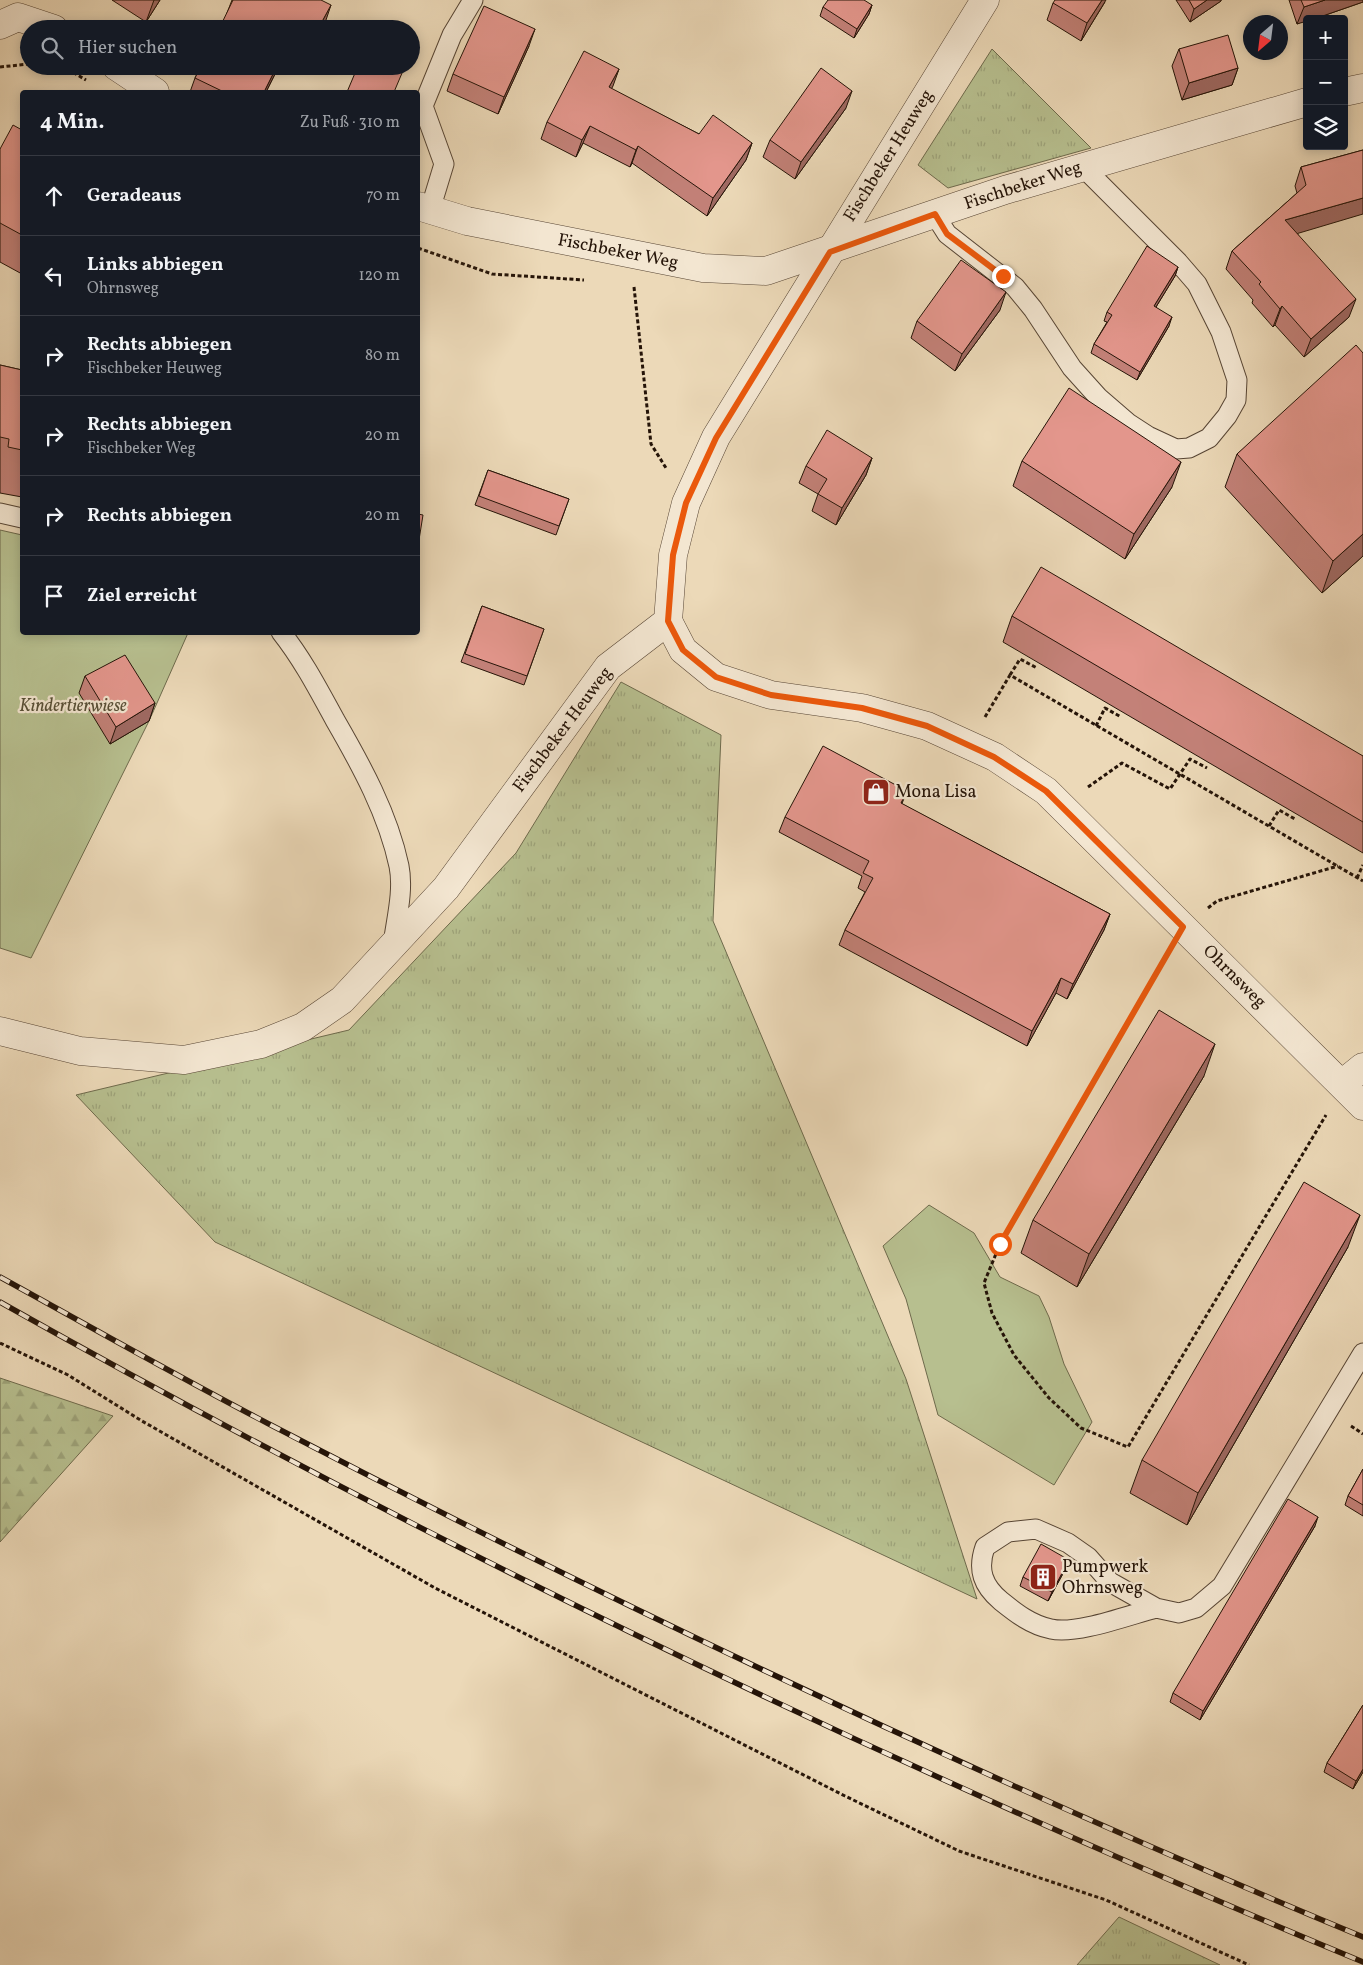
<!DOCTYPE html>
<html lang="de">
<meta charset="utf-8">
<style>
:root{--surface:#171b24;--page:#242831;--text:#f1f3f6;--muted:#9ea1a6;--line:#363941}
body{margin:0;font-family:Vollkorn,serif;background:var(--page);color:var(--text)}
.controls{position:absolute;right:15px;top:15px;display:grid;overflow:hidden;border-radius:5px;box-shadow:0 2px 12px #0003}
.controls button{width:45px;height:45px;display:grid;place-items:center;padding:0;border:0;border-bottom:1px solid var(--line);background:var(--surface);color:var(--text);font:25px sans-serif}
.compass{position:absolute;left:1243px;top:15px;width:45px;height:45px;border-radius:50%;background:var(--surface);box-shadow:0 2px 12px #0003;rotate:208deg}
.stop{position:absolute;width:15px;height:15px;margin:-11px;border:4px solid #ea580c;border-radius:50%;background:#fff}
.stop.end{background:#ea580c;border-color:#fff;box-shadow:0 1px 5px #0008}
.list{margin:0;padding:0;list-style:none}
h2{display:flex;justify-content:space-between;align-items:center;height:65px;margin:0;padding:0 20px;font-size:21px}
h2 small{font-size:16px;font-weight:400;color:var(--muted)}
.list li{display:grid;grid-template-columns:32px 1fr auto;gap:15px;align-items:center;box-sizing:border-box;height:80px;padding:0 20px;border-top:1px solid var(--line)}
.list b{display:block;font-size:19px;white-space:nowrap}
.list p{margin:0;font-size:16px;white-space:nowrap;color:var(--muted)}
.list em{font-size:16px;font-style:normal;color:var(--muted)}
.icon{flex:none;width:28px;height:28px;fill:none;stroke:currentColor;stroke-width:2;stroke-linecap:round;stroke-linejoin:round}
.map{position:relative;flex:none;width:1363px;height:1965px;overflow:hidden}
.search{position:absolute;background:var(--surface);box-shadow:0 2px 12px #0003;left:20px;top:20px;width:400px;height:55px;display:flex;align-items:center;gap:12px;box-sizing:border-box;padding:0 18px;border-radius:28px;color:var(--muted);font-size:19px}
.panel{position:absolute;background:var(--surface);box-shadow:0 2px 12px #0003;left:20px;top:90px;width:400px;height:545px;border-radius:5px}
.map>svg:first-child{display:block}
.grass{fill:url(#grass-tufts);stroke:#6e6a4c}
.forest{fill:url(#forest-firs);stroke:#6e6a4c}
.park{fill:#b7bf8f;stroke:#6e6a4c}
.lines{fill:none;stroke-linecap:round;stroke-linejoin:round}
.service-casing{stroke:#574534;stroke-width:21}
.minor-casing{stroke:#574534;stroke-width:29}
.path{stroke:#251408;stroke-width:3;stroke-dasharray:4 2.5;stroke-linecap:butt}
.service{stroke:#f3e6d1;stroke-width:19}
.minor{stroke:#f3e6d1;stroke-width:28}
.rail-casing{stroke:#251408;stroke-width:5.5}
.rail{stroke:#f3e6d1;stroke-width:4;stroke-dasharray:11;stroke-linecap:butt}
.wall{fill:#c38178;stroke:#251408}
.shaded-wall{fill:#9f6962;stroke:#251408}
.building{fill:#e3968c;stroke:#251408}
.route{stroke:#ea580c;stroke-width:6}
.labels{text-anchor:middle;dominant-baseline:central;stroke-width:4.5;stroke-linejoin:round;paint-order:stroke}
.street-label{font-size:18px;fill:#251408;stroke:#f3e6d1}
.park-label{font-size:18px;font-style:italic;fill:#585037;stroke:#f3e6d1}
.poi-label{font-size:18px;fill:#251408;stroke:#f3e6d1;text-anchor:start}
</style>
<div class="map">
<svg width="1363" height="1965" viewBox="0 0 1363 1965">
<defs>
<pattern id="grass-tufts" width="24" height="20" patternUnits="userSpaceOnUse" patternTransform="scale(1.25)"><rect width="24" height="20" fill="#b7bf8f"/><path d="M3 7l-1-3M5 7V3M7 7l1-3M15 17l-1-3M17 17v-4M19 17l1-3" fill="none" stroke="#9da37a"/></pattern>
<pattern id="forest-firs" width="22" height="20" patternUnits="userSpaceOnUse" patternTransform="scale(1.25)"><rect width="22" height="20" fill="#b7bf8f"/><path d="M5 1l3.5 6h-7zM16 11l3.5 6h-7z" fill="#9da37a"/></pattern>
</defs>
<rect width="100%" height="100%" fill="#ecd9b8"/>
<filter id="stains"><feTurbulence type="fractalNoise" baseFrequency=".004" numOctaves="4"/><feColorMatrix values="0 0 0 0 .2 0 0 0 0 .09 0 0 0 0 .02 0 0 0 .5 -.17"/></filter>
<radialGradient id="worn" r=".72"><stop offset=".6" stop-color="#630" stop-opacity="0"/><stop offset="1" stop-color="#630" stop-opacity=".3"/></radialGradient>
<g class="grass">
<path d="M 992,49 L 1091,148 L 948,188 L 918,165 Z"/>
<path d="M 621,682 L 721,735 L 713,921 L 906,1379 L 977,1599 L 215,1242 L 76,1095 L 349,1030 L 516,853 Z"/>
<path d="M 1119,1917 L 1220,1965 L 1077,1965 Z"/>
</g>
<path class="forest" d="M 0,1378 L 113,1416 L 0,1542 Z"/>
<g class="park">
<path d="M 0,530 L 22,535 L 22,632 L 188,633 L 149,721 L 31,958 L 0,948 Z"/>
<path d="M 929,1205 L 974,1233 L 1000,1277 L 1039,1296 L 1049,1317 L 1064,1364 L 1092,1422 L 1054,1485 L 938,1415 L 906,1299 L 883,1246 Z"/>
</g>
<g class="lines">
<g class="service-casing">
<g id="service">
<path d="M 430,210 L 444,164 L 423,106 L 452,35 L 473,0"/>
<path d="M 935,215 L 947,234 L 1015,287 L 1033,309 L 1072,368 L 1099,398 L 1128,423 L 1148,436 L 1176,449 L 1189,448 L 1209,438 L 1227,416 L 1236,400 L 1237,380 L 1221,332 L 1197,284 L 1178,262 L 1083,167"/>
<path d="M 0,513 L 22,518"/>
<path d="M 281,632 C 303,660 318,689 335,720 C 361,765 388,814 399,866 C 404,891 396,920 393,945"/>
<path d="M 1156,1608 C 1129,1615 1076,1635 1051,1629 C 1031,1625 1016,1613 1001,1601 C 983,1586 977,1570 985,1547 L 1008,1532 L 1036,1529 L 1068,1543 L 1088,1557 L 1110,1582 L 1156,1608 L 1179,1613 L 1196,1608 L 1222,1586 L 1363,1353"/>
</g>
</g>
<g class="minor-casing">
<g id="minor">
<path d="M 0,25 L 18,17 L 54,29"/>
<path d="M 116,66 L 155,92"/>
<path d="M 1344,92 L 1363,88"/>
<path d="M 418,206 L 467,221 L 703,268 L 766,271 L 1005,190 L 1307,102"/>
<path d="M 668,621 L 683,650 L 716,677 L 771,695 L 862,708 L 927,726 L 995,757 L 1046,791 L 1363,1106"/>
<path d="M 0,1031 L 80,1051 L 184,1060 L 261,1044 L 303,1027 L 342,1000 L 446,888 L 608,667 L 668,621 L 673,555 L 686,503 L 716,437 L 985,0"/>
<path d="M 1342,1084 L 1363,1067"/>
</g>
</g>
<g class="path">
<path d="M 62,66 L 86,80"/>
<path d="M 0,67 L 29,64"/>
<path d="M 418,248 L 492,274 L 584,280"/>
<path d="M 634,287 L 651,444 L 666,468"/>
<path d="M 1010,675 L 1020,659 L 1037,668"/>
<path d="M 985,717 L 1010,675 L 1363,881"/>
<path d="M 1096,726 L 1105,708 L 1121,717"/>
<path d="M 1088,787 L 1122,763 L 1170,789 L 1190,759 L 1207,768"/>
<path d="M 1269,826 L 1279,810 L 1295,819"/>
<path d="M 1357,878 L 1363,865"/>
<path d="M 1208,908 L 1217,901 L 1338,866"/>
<path d="M 1166,955 L 1000,1244 L 984,1283 L 992,1313 L 1014,1355 L 1049,1398 L 1081,1428 L 1128,1447 L 1326,1115"/>
<path d="M 0,1343 L 68,1375 L 142,1421 L 435,1588 L 845,1796 L 959,1851 L 1106,1900 L 1249,1965"/>
<path d="M 1351,1426 L 1363,1434"/>
</g>
<use href="#service" class="service"/>
<use href="#minor" class="minor"/>
<g class="rail-casing">
<g id="rail">
<path d="M 0,1277 C 89,1326 177,1376 267,1423 C 626,1610 990,1782 1363,1937"/>
<path d="M 0,1302 C 438,1549 899,1769 1363,1962"/>
</g>
</g>
<use href="#rail" class="rail"/>
</g>
<g class="wall">
<path d="M 112,0 L 160,0 L 146,22 Z"/>
<path d="M 232,0 L 321,0 L 325,23 L 227,13 Z"/>
<path d="M 1176,0 L 1221,0 L 1221,1 L 1190,22 Z"/>
<path d="M 1289,0 L 1363,0 L 1363,2 L 1314,19 L 1307,19 L 1297,24 Z"/>
<path d="M 1105,2 L 1081,41 L 1047,20 L 1053,3 Z"/>
<path d="M 872,5 L 869,14 L 854,38 L 820,16 L 823,7 Z"/>
<path d="M 529,46 L 498,114 L 447,91 L 453,74 Z"/>
<path d="M 1179,49 L 1238,68 L 1232,85 L 1182,100 L 1172,66 Z"/>
<path d="M 201,66 L 279,66 L 266,92 L 190,92 L 195,78 Z"/>
<path d="M 619,69 L 611,89 L 699,134 L 752,143 L 746,160 L 707,216 L 632,163 L 630,167 L 583,143 L 576,157 L 541,139 L 547,122 Z"/>
<path d="M 846,108 L 795,179 L 763,157 L 770,140 Z"/>
<path d="M 22,130 L 22,274 L 0,262 L 0,149 Z"/>
<path d="M 1363,150 L 1297,233 L 1349,317 L 1304,357 L 1275,325 L 1273,327 L 1252,303 L 1253,300 L 1226,269 L 1232,251 L 1297,193 L 1295,186 L 1301,167 Z"/>
<path d="M 1178,267 L 1175,276 L 1156,307 L 1169,326 L 1137,380 L 1091,353 L 1094,344 L 1107,322 L 1104,321 L 1107,312 Z"/>
<path d="M 1000,310 L 955,371 L 911,338 L 917,321 Z"/>
<path d="M 1363,353 L 1363,556 L 1322,593 L 1225,487 L 1237,454 Z"/>
<path d="M 0,365 L 22,370 L 22,497 L 0,493 Z"/>
<path d="M 872,458 L 866,475 L 836,525 L 812,511 L 818,494 L 799,483 L 806,466 Z"/>
<path d="M 1022,461 L 1172,487 L 1125,559 L 1013,486 Z"/>
<path d="M 488,470 L 569,499 L 556,535 L 475,505 Z"/>
<path d="M 482,606 L 544,629 L 524,685 L 461,662 Z"/>
<path d="M 1012,616 L 1363,756 L 1363,853 L 1003,642 Z"/>
<path d="M 85,676 L 155,703 L 149,721 L 110,744 L 79,693 Z"/>
<path d="M 902,804 L 1110,914 L 1104,930 L 1067,999 L 1056,993 L 1027,1046 L 839,945 L 845,930 L 865,892 L 858,888 L 862,876 L 779,832 L 785,817 Z"/>
<path d="M 1204,1076 L 1077,1287 L 1021,1253 L 1033,1220 Z"/>
<path d="M 1348,1247 L 1187,1525 L 1130,1493 L 1142,1460 Z"/>
<path d="M 1363,1469 L 1363,1516 L 1345,1505 L 1348,1496 Z"/>
<path d="M 1315,1526 L 1200,1720 L 1170,1702 L 1173,1693 Z"/>
<path d="M 1069,1560 L 1066,1568 L 1048,1601 L 1020,1586 L 1023,1577 Z"/>
<path d="M 1363,1705 L 1363,1772 L 1353,1789 L 1324,1772 L 1327,1763 Z"/>
</g>
<g class="shaded-wall">
<path d="M 154,0 L 160,0 L 146,22 Z"/>
<path d="M 1102,0 L 1106,0 L 1081,41 L 1087,23 Z"/>
<path d="M 1207,0 L 1221,0 L 1221,1 L 1190,22 L 1194,9 Z"/>
<path d="M 1325,0 L 1363,0 L 1363,2 L 1314,19 L 1307,19 L 1307,21 L 1297,24 L 1304,7 Z"/>
<path d="M 331,5 L 325,23 L 321,29 L 318,29 Z"/>
<path d="M 872,5 L 869,14 L 854,38 L 857,29 Z"/>
<path d="M 535,29 L 529,46 L 498,114 L 504,97 Z"/>
<path d="M 277,66 L 279,66 L 266,92 L 264,92 Z"/>
<path d="M 1238,68 L 1232,85 L 1182,100 L 1189,83 Z"/>
<path d="M 619,69 L 613,86 L 603,105 L 609,87 Z"/>
<path d="M 852,91 L 846,108 L 795,179 L 801,162 Z"/>
<path d="M 590,126 L 583,143 L 576,157 L 582,140 Z"/>
<path d="M 752,143 L 746,160 L 707,216 L 713,198 Z"/>
<path d="M 638,146 L 632,163 L 630,167 L 636,150 Z"/>
<path d="M 1363,198 L 1363,214 L 1279,239 L 1285,220 Z"/>
<path d="M 1178,267 L 1175,276 L 1151,315 L 1154,306 Z"/>
<path d="M 1006,292 L 1000,310 L 955,371 L 962,354 Z"/>
<path d="M 1356,299 L 1349,317 L 1304,357 L 1311,339 Z"/>
<path d="M 1282,306 L 1275,325 L 1273,327 L 1280,309 Z"/>
<path d="M 1172,317 L 1169,326 L 1137,380 L 1140,372 Z"/>
<path d="M 872,458 L 866,475 L 836,525 L 842,508 Z"/>
<path d="M 1181,462 L 1172,487 L 1125,559 L 1134,534 Z"/>
<path d="M 1363,534 L 1363,556 L 1322,593 L 1333,561 Z"/>
<path d="M 155,703 L 149,721 L 110,744 L 116,727 Z"/>
<path d="M 907,791 L 901,806 L 901,803 Z"/>
<path d="M 1110,914 L 1104,930 L 1067,999 L 1073,984 Z"/>
<path d="M 1061,978 L 1056,993 L 1027,1046 L 1032,1031 Z"/>
<path d="M 1215,1044 L 1204,1076 L 1077,1287 L 1089,1254 Z"/>
<path d="M 1360,1215 L 1348,1247 L 1187,1525 L 1198,1493 Z"/>
<path d="M 1318,1517 L 1315,1526 L 1200,1720 L 1203,1711 Z"/>
<path d="M 1069,1560 L 1066,1568 L 1048,1601 L 1052,1592 Z"/>
<path d="M 1363,1769 L 1363,1772 L 1353,1789 L 1356,1781 Z"/>
</g>
<g class="building">
<path d="M 233,0 L 321,0 L 331,5 L 318,29 L 219,29 Z"/>
<path d="M 828,0 L 864,0 L 872,5 L 857,29 L 823,7 Z"/>
<path d="M 1055,0 L 1102,0 L 1087,23 L 1053,3 Z"/>
<path d="M 1189,0 L 1207,0 L 1194,9 Z"/>
<path d="M 1301,0 L 1325,0 L 1304,7 Z"/>
<path d="M 484,6 L 535,29 L 504,97 L 453,74 Z"/>
<path d="M 1228,35 L 1238,68 L 1189,83 L 1179,49 Z"/>
<path d="M 584,51 L 619,69 L 609,87 L 699,134 L 713,115 L 752,143 L 713,198 L 638,146 L 636,150 L 590,126 L 582,140 L 547,122 Z"/>
<path d="M 201,66 L 277,66 L 264,92 L 224,92 L 195,78 Z"/>
<path d="M 358,66 L 405,66 L 394,92 L 347,92 Z"/>
<path d="M 821,68 L 852,91 L 801,162 L 770,140 Z"/>
<path d="M 13,125 L 22,130 L 22,235 L 0,223 L 0,149 Z"/>
<path d="M 1363,150 L 1363,198 L 1285,220 L 1356,299 L 1311,339 L 1282,306 L 1280,309 L 1259,284 L 1261,282 L 1232,251 L 1306,185 L 1301,167 Z"/>
<path d="M 1147,246 L 1178,267 L 1154,306 L 1172,317 L 1140,372 L 1094,344 L 1112,315 L 1107,312 Z"/>
<path d="M 961,260 L 1006,292 L 962,354 L 917,321 Z"/>
<path d="M 1356,345 L 1363,353 L 1363,534 L 1333,561 L 1237,454 Z"/>
<path d="M 0,365 L 22,370 L 22,450 L 8,447 L 9,439 L 0,437 Z"/>
<path d="M 1069,388 L 1181,462 L 1134,534 L 1022,461 Z"/>
<path d="M 827,430 L 872,458 L 842,508 L 818,494 L 827,479 L 806,466 Z"/>
<path d="M 488,470 L 569,499 L 559,526 L 479,496 Z"/>
<path d="M 418,514 L 423,515 L 418,546 Z"/>
<path d="M 1041,567 L 1363,756 L 1363,822 L 1012,616 Z"/>
<path d="M 482,606 L 544,629 L 527,676 L 465,654 Z"/>
<path d="M 125,655 L 155,703 L 116,727 L 85,676 Z"/>
<path d="M 823,746 L 907,791 L 901,803 L 1110,914 L 1073,984 L 1061,978 L 1032,1031 L 845,930 L 873,878 L 863,873 L 869,861 L 785,817 Z"/>
<path d="M 1159,1010 L 1215,1044 L 1089,1254 L 1033,1220 Z"/>
<path d="M 1304,1182 L 1360,1215 L 1198,1493 L 1142,1460 Z"/>
<path d="M 1363,1469 L 1363,1505 L 1348,1496 Z"/>
<path d="M 1288,1499 L 1318,1517 L 1203,1711 L 1173,1693 Z"/>
<path d="M 1041,1544 L 1069,1560 L 1052,1592 L 1023,1577 Z"/>
<path d="M 1363,1705 L 1363,1769 L 1356,1781 L 1327,1763 Z"/>
</g>
<g class="lines">
<path class="route" d="M 1000,1244 L 1183,927 L 1046,791 L 994,757 L 927,726 L 862,708 L 771,695 L 716,677 L 683,650 L 668,621 L 673,555 L 686,503 L 716,438 L 830,252 L 935,214 L 947,234 L 1003,276"/>
</g>
<defs>
<g id="shop-square" transform="scale(1.4375)"><rect x="-9" y="-9" width="18" height="18" rx="4" fill="#8f2418" stroke="#f3e6d1"/><path d="M-5-2.5h2.3a2.7 3.5 0 0 1 5.4 0H5L5.5 6h-11ZM-1.5-2.5h3a1.5 2.3 0 0 0-3 0Z" fill="#fff"/></g>
<g id="building-square" transform="scale(1.4375)"><rect x="-9" y="-9" width="18" height="18" rx="4" fill="#8f2418" stroke="#f3e6d1"/><path d="M-4-6H4V6H1V3H-1V6H-4ZM-2.5-4.3h1.7v1.8h-1.7ZM.8-4.3h1.7v1.8H.8ZM-2.5-1h1.7V.8h-1.7ZM.8-1h1.7V.8H.8Z" fill="#fff"/></g>
</defs>
<g fill-rule="evenodd">
<use href="#shop-square" x="876" y="792"/>
<use href="#building-square" x="1043" y="1577"/>
</g>
<g class="labels">
<g class="street-label">
<text transform="translate(889 156) rotate(-58)">Fischbeker Heuweg</text>
<text transform="translate(1023 186) rotate(-18)">Fischbeker Weg</text>
<text transform="translate(618 252) rotate(11)">Fischbeker Weg</text>
<text transform="translate(563 730) rotate(-53)">Fischbeker Heuweg</text>
<text transform="translate(1234 977) rotate(45)">Ohrnsweg</text>
</g>
<g class="park-label">
<text x="73" y="706">Kindertierwiese</text>
</g>
<g class="poi-label">
<text x="895" y="792">Mona Lisa</text>
<text x="1062" y="1567">Pumpwerk<tspan x="1062" dy="21">Ohrnsweg</tspan></text>
</g>
</g>
<rect width="100%" height="100%" filter="url(#stains)"/>
<rect width="100%" height="100%" fill="url(#worn)"/>
</svg>
<div class="controls">
<button>+</button>
<button>−</button>
<button><svg class="icon" aria-label="layers" viewBox="0 0 24 24"><path d="M12 4l9 5-9 5-9-5zM3 14l9 5 9-5"/></svg></button>
</div>
<svg class="compass" viewBox="-18 -18 36 36"><path d="M0-13l5 13h-10z" fill="#e53935"/><path d="M0 13l5-13h-10z" fill="#9ea1a6"/></svg>
<div class="stop" style="left:1000px;top:1244px"></div>
<div class="stop end" style="left:1003px;top:276px"></div>
<div class="search"><svg class="icon" aria-label="search" viewBox="0 0 24 24"><circle cx="10" cy="10" r="6"/><path d="M15 15l6 6"/></svg>Hier suchen</div>
<section class="panel">
<h2>4 Min.<small>Zu Fuß · 310 m</small></h2>
<ul class="list">
<li><svg class="icon" aria-label="ahead" viewBox="0 0 24 24"><path d="M12 20V5M6 11l6-6 6 6"/></svg><div><b>Geradeaus</b></div><em>70 m</em></li>
<li><svg class="icon" aria-label="left" viewBox="0 0 24 24"><path d="M17 20v-9H6M10 6l-5 5 5 5"/></svg><div><b>Links abbiegen</b><p>Ohrnsweg</p></div><em>120 m</em></li>
<li><svg class="icon" aria-label="right" viewBox="0 0 24 24"><path d="M7 20v-9h11M14 6l5 5-5 5"/></svg><div><b>Rechts abbiegen</b><p>Fischbeker Heuweg</p></div><em>80 m</em></li>
<li><svg class="icon" aria-label="right" viewBox="0 0 24 24"><path d="M7 20v-9h11M14 6l5 5-5 5"/></svg><div><b>Rechts abbiegen</b><p>Fischbeker Weg</p></div><em>20 m</em></li>
<li><svg class="icon" aria-label="right" viewBox="0 0 24 24"><path d="M7 20v-9h11M14 6l5 5-5 5"/></svg><div><b>Rechts abbiegen</b></div><em>20 m</em></li>
<li><svg class="icon" aria-label="arrive" viewBox="0 0 24 24"><path d="M6 21V4h12l-3 4 3 4H6"/></svg><div><b>Ziel erreicht</b></div></li>
</ul>
</section>
</div>
